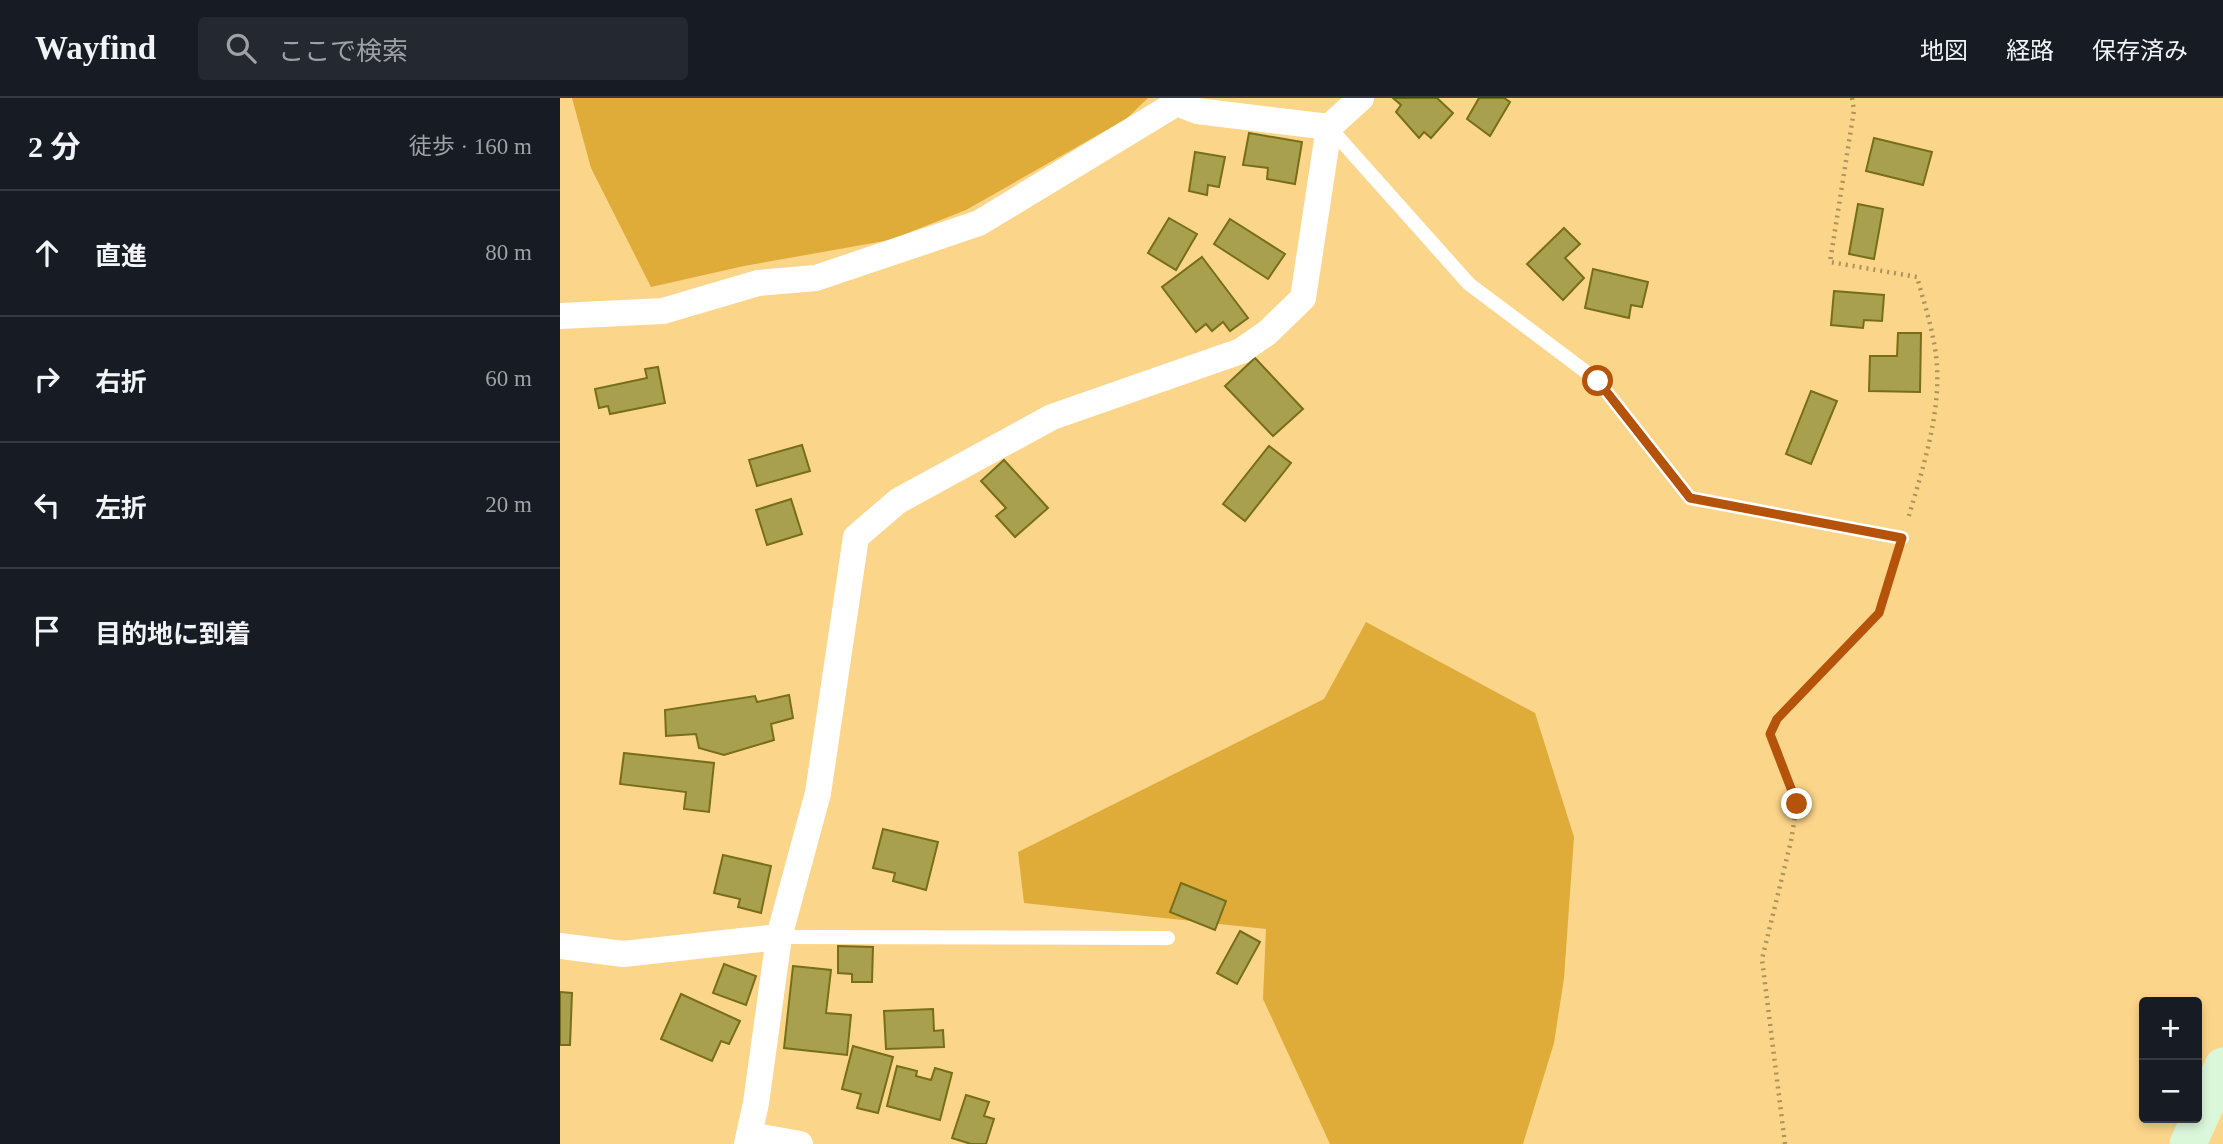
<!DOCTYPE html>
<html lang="ja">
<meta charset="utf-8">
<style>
:root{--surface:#171b24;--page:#242831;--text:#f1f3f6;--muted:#9ea1a6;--line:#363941}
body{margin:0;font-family:"Times New Roman","Noto Sans JP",serif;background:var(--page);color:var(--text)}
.controls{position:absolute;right:21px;bottom:21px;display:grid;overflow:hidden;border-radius:7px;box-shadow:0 4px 10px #0003}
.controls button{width:63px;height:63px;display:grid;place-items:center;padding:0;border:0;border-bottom:2px solid var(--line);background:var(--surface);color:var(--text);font:35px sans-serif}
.stop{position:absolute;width:21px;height:21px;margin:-16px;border:5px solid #b45309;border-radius:50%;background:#fff}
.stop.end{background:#b45309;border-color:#fff;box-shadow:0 2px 7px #0008}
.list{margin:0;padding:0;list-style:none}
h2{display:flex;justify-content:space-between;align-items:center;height:91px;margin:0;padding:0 28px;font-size:30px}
h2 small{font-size:23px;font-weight:400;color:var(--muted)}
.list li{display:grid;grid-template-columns:46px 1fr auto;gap:21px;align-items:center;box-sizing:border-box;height:126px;padding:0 28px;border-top:2px solid var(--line)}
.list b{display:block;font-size:26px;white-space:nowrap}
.list em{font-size:23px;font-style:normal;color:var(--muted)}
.icon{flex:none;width:38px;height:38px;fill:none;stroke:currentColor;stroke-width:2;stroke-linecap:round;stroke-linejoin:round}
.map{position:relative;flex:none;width:1663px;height:1046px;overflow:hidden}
header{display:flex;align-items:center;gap:42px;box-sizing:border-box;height:98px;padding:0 35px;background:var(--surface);border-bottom:2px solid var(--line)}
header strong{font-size:33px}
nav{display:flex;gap:38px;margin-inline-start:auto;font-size:24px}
.search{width:490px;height:63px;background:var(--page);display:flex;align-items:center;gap:18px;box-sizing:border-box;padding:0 24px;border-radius:7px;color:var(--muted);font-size:26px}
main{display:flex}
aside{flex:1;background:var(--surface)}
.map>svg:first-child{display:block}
.green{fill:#dfab39}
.building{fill:#a8a04f;stroke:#776e17;stroke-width:2}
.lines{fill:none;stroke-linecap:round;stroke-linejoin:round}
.path{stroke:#ae9259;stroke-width:4.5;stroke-dasharray:2 5;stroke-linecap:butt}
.lane{stroke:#fff;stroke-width:14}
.street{stroke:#fff;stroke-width:26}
.secondary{stroke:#dbf7da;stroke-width:37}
.route{stroke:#b45309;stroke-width:9}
</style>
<header>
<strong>Wayfind</strong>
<div class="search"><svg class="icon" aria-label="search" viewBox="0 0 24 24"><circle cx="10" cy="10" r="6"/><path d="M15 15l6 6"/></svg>ここで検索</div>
<nav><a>地図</a><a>経路</a><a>保存済み</a></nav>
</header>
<main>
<aside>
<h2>2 分<small>徒歩 · 160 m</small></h2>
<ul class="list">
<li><svg class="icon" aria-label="ahead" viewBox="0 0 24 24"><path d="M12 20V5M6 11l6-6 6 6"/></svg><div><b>直進</b></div><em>80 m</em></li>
<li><svg class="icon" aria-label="right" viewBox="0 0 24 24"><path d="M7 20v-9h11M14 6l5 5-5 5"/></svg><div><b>右折</b></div><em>60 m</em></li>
<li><svg class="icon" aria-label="left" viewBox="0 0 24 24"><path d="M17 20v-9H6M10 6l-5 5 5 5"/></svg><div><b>左折</b></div><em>20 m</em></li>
<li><svg class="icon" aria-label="arrive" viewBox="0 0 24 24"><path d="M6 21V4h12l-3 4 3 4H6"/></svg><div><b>目的地に到着</b></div></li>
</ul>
</aside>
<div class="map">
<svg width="1663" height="1046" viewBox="0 0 1663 1046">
<rect width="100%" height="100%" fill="#fbd58a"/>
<g class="green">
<path d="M 12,0 L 588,0 L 566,21 L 406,112 L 330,142 L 184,168 L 91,189 L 31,70 Z"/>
<path d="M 806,524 L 975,615 L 1014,739 L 1004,880 L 994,945 L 963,1046 L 770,1046 L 703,901 L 706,831 L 464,805 L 458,754 L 764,601 Z"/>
</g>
<g class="building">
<path d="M 833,0 L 877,0 L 893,15 L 871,40 L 864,34 L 859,40 L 836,14 L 841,7 Z"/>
<path d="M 919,0 L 944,0 L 950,4 L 930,38 L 907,21 Z"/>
<path d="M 689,35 L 742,44 L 735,86 L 707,81 L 708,70 L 683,67 Z"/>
<path d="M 1314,40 L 1372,54 L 1363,87 L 1306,73 Z"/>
<path d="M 635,54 L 665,59 L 659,89 L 648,87 L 647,97 L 629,93 Z"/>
<path d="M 1298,106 L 1323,111 L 1314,161 L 1289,156 Z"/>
<path d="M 609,120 L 637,136 L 616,172 L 588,155 Z"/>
<path d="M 670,121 L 725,156 L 708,181 L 654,146 Z"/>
<path d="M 1004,130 L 1020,146 L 1005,160 L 1024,180 L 1003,202 L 967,166 Z"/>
<path d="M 642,159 L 688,220 L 670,233 L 663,224 L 652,233 L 646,226 L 636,234 L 602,189 Z"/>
<path d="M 1033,171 L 1088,184 L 1082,209 L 1071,207 L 1069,220 L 1025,210 Z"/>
<path d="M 1274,193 L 1324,197 L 1322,223 L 1304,222 L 1303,230 L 1271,227 Z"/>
<path d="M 1338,235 L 1361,235 L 1360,294 L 1309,293 L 1310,258 L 1337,258 Z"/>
<path d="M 695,260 L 743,311 L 713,338 L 665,288 Z"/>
<path d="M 98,269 L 105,305 L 50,316 L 48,308 L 39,310 L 35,291 L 87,280 L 85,271 Z"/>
<path d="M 1251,293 L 1277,303 L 1251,366 L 1226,356 Z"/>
<path d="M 242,347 L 250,373 L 197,388 L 189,362 Z"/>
<path d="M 709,348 L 731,365 L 685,423 L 663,406 Z"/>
<path d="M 444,362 L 488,410 L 455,439 L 436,418 L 446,410 L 421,383 Z"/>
<path d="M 231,401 L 242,436 L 207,447 L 196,412 Z"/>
<path d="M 229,597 L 233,620 L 211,626 L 214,642 L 164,657 L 139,650 L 136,636 L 106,638 L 105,612 L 195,598 L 197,604 Z"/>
<path d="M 64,655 L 154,665 L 149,714 L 124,711 L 126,694 L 60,686 Z"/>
<path d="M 323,731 L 378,744 L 366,792 L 333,783 L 335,775 L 313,770 Z"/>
<path d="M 163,757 L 211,768 L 201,815 L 178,809 L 180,801 L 154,795 Z"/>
<path d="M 621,785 L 666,803 L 655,832 L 610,814 Z"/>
<path d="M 680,833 L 700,844 L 677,886 L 657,875 Z"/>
<path d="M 278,848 L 313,849 L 312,884 L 292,884 L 292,876 L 278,875 Z"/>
<path d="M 164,866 L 196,878 L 186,907 L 153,895 Z"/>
<path d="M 233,868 L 271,872 L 266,915 L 291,917 L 287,957 L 224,950 Z"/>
<path d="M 0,894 L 12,895 L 10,947 L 0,947 Z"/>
<path d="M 121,896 L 180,923 L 169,946 L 161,943 L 152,963 L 101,941 Z"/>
<path d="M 373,911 L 374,933 L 383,932 L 384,949 L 326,951 L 324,913 Z"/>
<path d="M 293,948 L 333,959 L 318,1015 L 297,1010 L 301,996 L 282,991 Z"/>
<path d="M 337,968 L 357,973 L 356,978 L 371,982 L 375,970 L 392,975 L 380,1022 L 327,1008 Z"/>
<path d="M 406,997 L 429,1004 L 424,1018 L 434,1021 L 426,1046 L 411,1046 L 392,1040 Z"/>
</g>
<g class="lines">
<g class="path">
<path d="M 1292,0 L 1294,12 L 1270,164 L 1357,179 C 1365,208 1375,238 1377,268 C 1380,319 1362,373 1348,421"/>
<path d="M 1225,1046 L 1202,861 L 1231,743 L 1237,706 L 1210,636 L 1217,621 L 1319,515 L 1336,460"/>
</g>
<g class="lane">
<path d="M 769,29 L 909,186 L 1038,283 L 1130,400 L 1342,440"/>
<path d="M 219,839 L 608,840"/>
</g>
<g class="street">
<path d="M 617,5 L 637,13 L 769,29"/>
<path d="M 0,218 L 103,213 L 198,185 L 256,180 L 419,125 L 617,5"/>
<path d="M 0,848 L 63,856 L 219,839"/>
<path d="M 189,1037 L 240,1046"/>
<path d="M 187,1046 L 196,1005 L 219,839 L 258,695 L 296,439 L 338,403 L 492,319 L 681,253 L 707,235 L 743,200 L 769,29 L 801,0"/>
</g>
<path class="secondary" d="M 1628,1046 L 1663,968"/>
</g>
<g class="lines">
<path class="route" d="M 1038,283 L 1130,400 L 1342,440 L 1319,515 L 1217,621 L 1210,636 L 1237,706"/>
</g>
</svg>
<div class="controls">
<button>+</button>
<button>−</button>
</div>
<div class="stop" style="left:1038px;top:283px"></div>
<div class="stop end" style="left:1237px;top:706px"></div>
</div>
</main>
